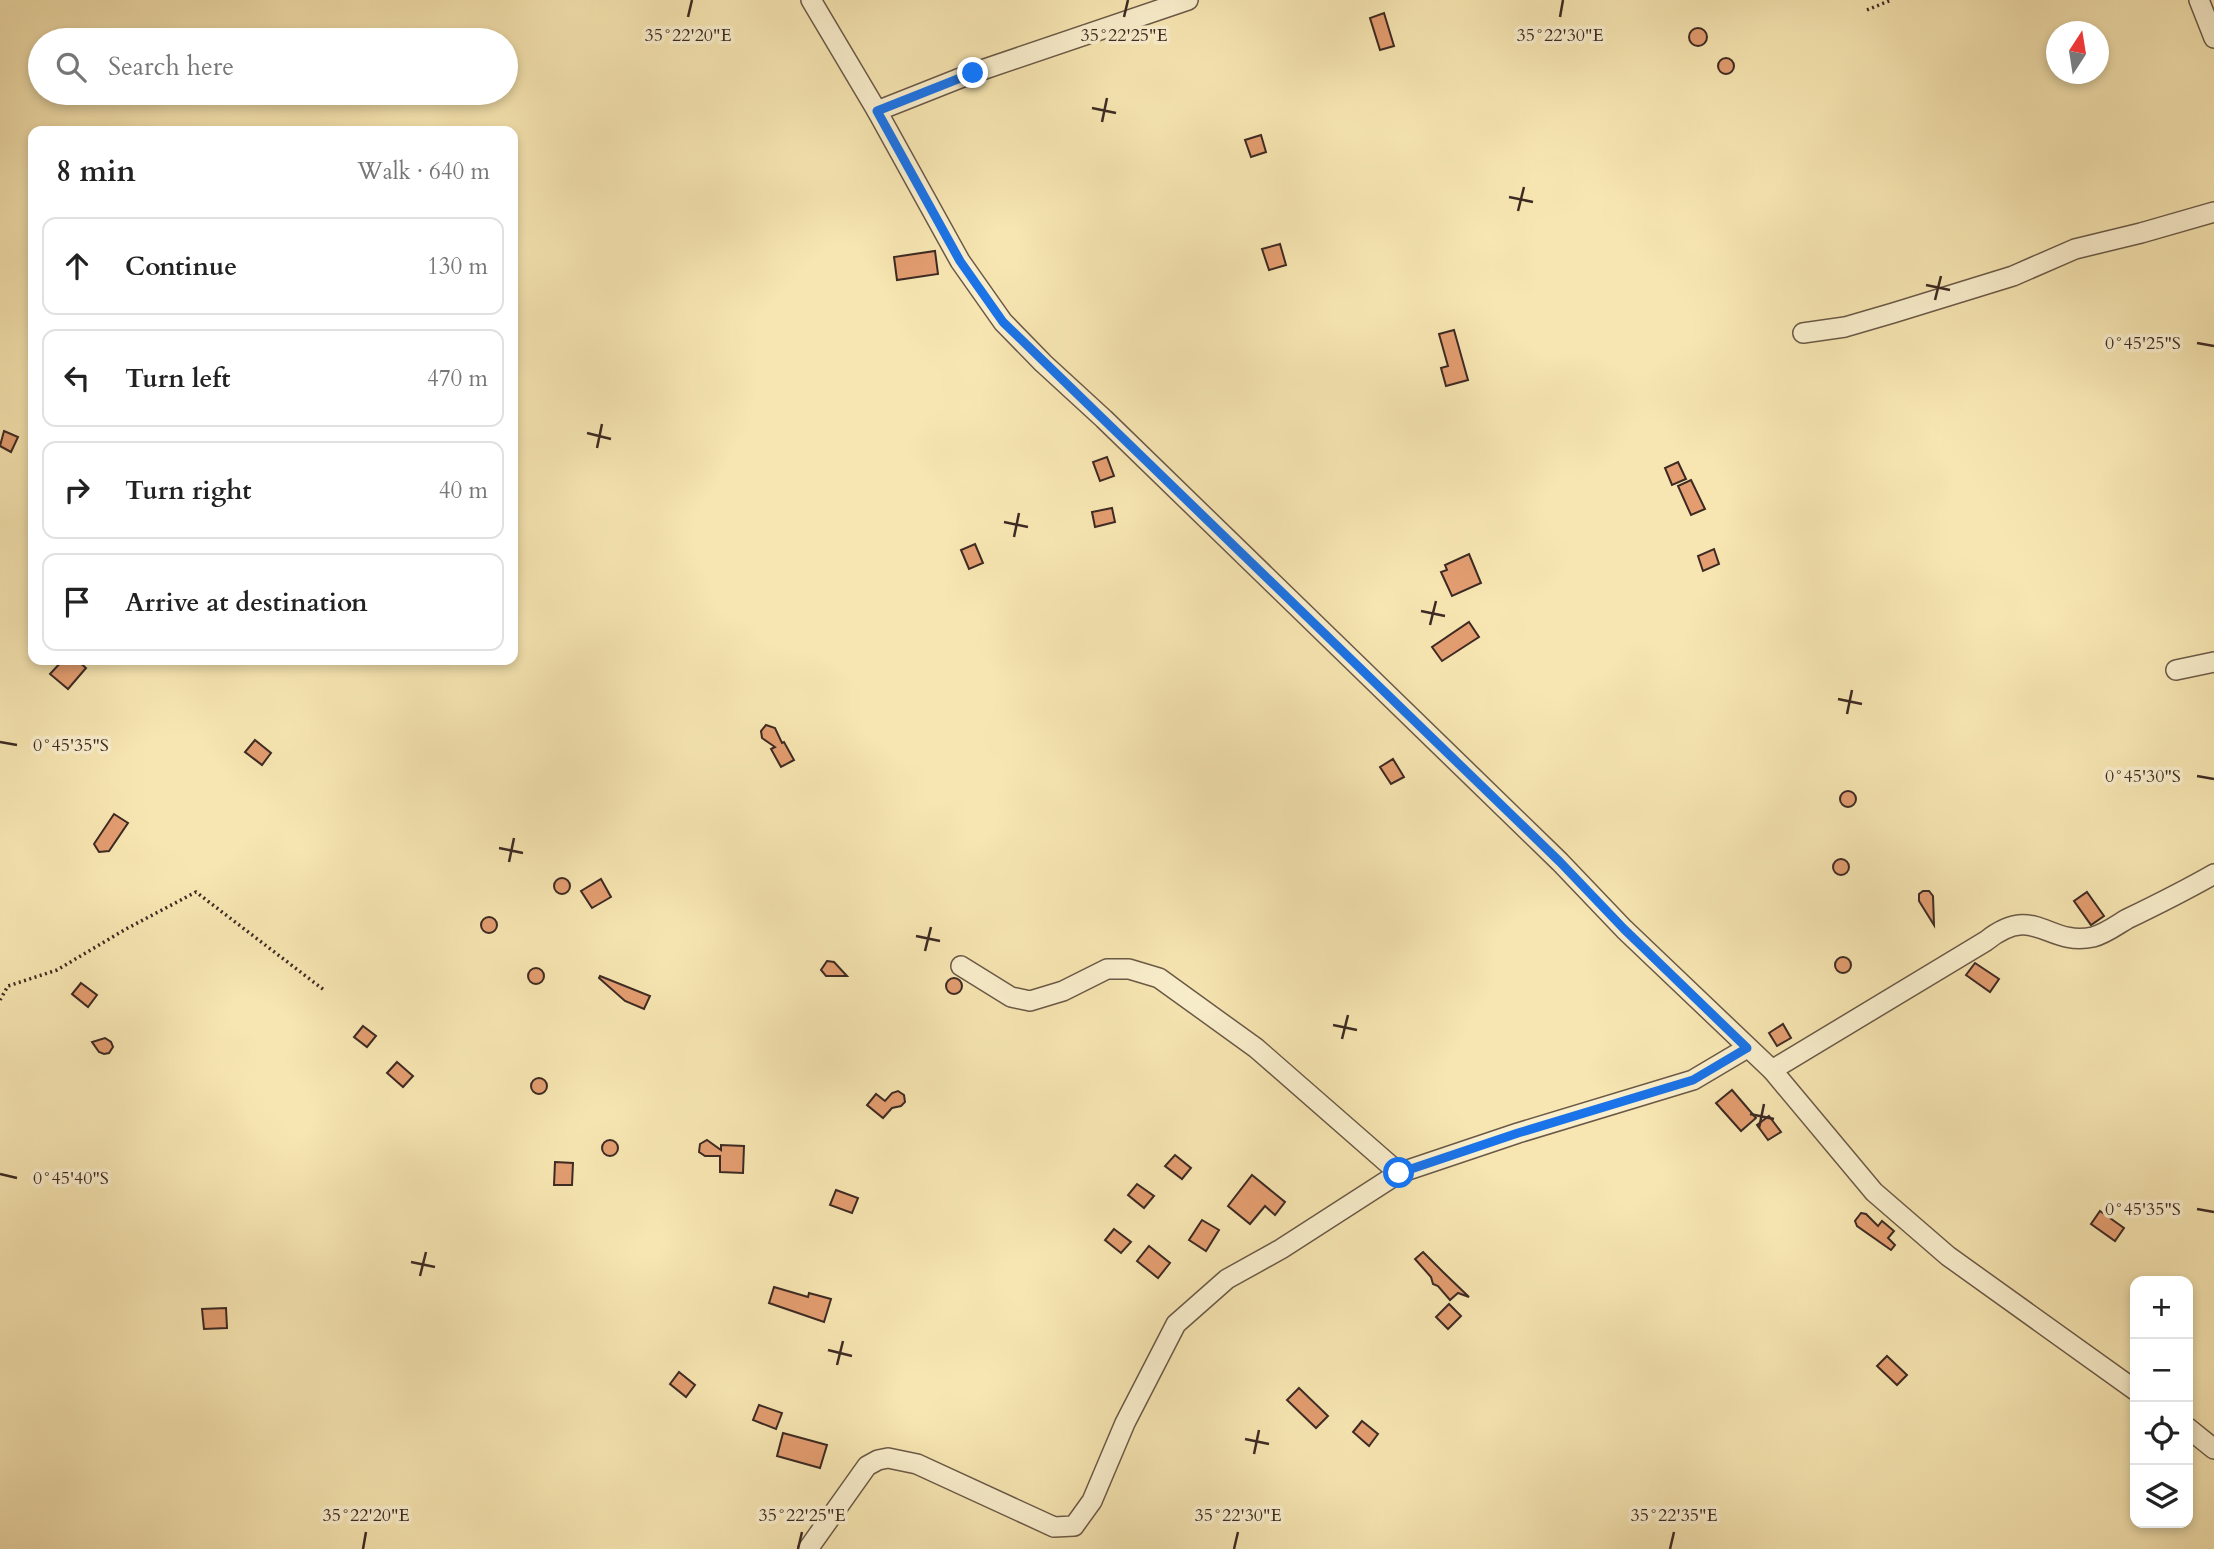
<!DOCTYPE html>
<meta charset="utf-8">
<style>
:root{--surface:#fff;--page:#f2f2f2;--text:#222;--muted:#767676;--line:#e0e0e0}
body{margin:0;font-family:Cardo,serif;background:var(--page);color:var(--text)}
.controls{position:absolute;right:21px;bottom:21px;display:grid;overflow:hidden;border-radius:14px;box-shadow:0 4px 10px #0003}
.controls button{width:63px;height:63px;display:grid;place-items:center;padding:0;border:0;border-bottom:2px solid var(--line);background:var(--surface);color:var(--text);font:35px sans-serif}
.compass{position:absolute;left:2046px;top:21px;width:63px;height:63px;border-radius:50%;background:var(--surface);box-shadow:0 4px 10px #0003;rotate:12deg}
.stop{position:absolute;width:21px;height:21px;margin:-16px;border:5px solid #1a73e8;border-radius:50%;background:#fff}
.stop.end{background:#1a73e8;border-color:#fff;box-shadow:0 2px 7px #0008}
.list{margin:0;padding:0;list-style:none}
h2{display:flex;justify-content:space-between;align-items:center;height:91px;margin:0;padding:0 28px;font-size:30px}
h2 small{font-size:23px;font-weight:400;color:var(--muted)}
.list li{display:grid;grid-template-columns:46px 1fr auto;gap:21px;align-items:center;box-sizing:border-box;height:98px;margin:0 14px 14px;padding:0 14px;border:2px solid var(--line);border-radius:14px}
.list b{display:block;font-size:26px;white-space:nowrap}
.list em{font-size:23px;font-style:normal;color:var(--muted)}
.icon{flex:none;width:38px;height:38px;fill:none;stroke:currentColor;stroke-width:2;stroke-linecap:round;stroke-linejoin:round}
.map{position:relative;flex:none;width:2214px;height:1549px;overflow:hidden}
.search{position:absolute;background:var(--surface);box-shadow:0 4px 10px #0003;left:28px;top:28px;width:490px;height:77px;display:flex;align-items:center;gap:18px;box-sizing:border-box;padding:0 24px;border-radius:38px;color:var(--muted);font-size:26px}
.panel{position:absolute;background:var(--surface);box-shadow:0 4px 10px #0003;left:28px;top:126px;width:490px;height:539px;border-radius:14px}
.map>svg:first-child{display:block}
.building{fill:#e39d70;stroke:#3c2a23;stroke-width:2}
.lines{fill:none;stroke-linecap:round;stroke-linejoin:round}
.minor-casing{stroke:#6b5947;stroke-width:22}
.path{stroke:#3c2a23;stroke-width:3.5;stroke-dasharray:2 3.5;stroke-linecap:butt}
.minor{stroke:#faefcd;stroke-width:19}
.route{stroke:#1a73e8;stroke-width:9}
.ticks{fill:none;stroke:#3c2a23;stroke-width:2.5}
.ticks-label{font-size:18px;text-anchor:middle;fill:#3c2a23;stroke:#faefcd;stroke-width:7;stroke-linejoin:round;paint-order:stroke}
</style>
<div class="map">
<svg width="2214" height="1549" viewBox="0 0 2214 1549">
<rect width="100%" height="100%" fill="#f7e6b2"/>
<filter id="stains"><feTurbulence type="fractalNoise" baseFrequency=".00286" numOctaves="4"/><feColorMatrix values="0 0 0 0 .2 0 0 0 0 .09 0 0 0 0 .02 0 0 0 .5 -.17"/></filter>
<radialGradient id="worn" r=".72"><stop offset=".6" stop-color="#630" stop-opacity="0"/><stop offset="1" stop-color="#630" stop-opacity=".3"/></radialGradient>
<g class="building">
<path d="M 1384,13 L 1394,46 L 1380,50 L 1370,18 Z"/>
<circle cx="1698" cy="37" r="9"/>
<circle cx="1726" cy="66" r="8"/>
<path d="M 1261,135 L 1266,152 L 1251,157 L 1245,140 Z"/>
<path d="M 1280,244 L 1286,265 L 1269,270 L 1262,249 Z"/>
<path d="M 935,251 L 938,274 L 897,280 L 894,257 Z"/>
<path d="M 1454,330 L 1468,380 L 1446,386 L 1441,368 L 1448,366 L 1439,334 Z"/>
<path d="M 4,431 L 18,437 L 11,452 L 0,446 Z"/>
<path d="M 1107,457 L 1114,476 L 1100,481 L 1093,462 Z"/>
<path d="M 1678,462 L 1686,479 L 1672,485 L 1665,468 Z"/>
<path d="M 1691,480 L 1705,509 L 1691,515 L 1678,486 Z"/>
<path d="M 1112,508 L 1115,522 L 1095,527 L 1092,512 Z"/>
<path d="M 975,544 L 983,563 L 969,569 L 961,550 Z"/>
<path d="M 1714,549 L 1719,564 L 1703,571 L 1698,556 Z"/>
<path d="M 1469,554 L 1481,583 L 1452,596 L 1441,572 L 1447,570 L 1445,565 Z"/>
<path d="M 1469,622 L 1479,637 L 1442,661 L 1432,647 Z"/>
<path d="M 63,660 L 77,660 L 86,668 L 68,689 L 50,674 Z"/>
<path d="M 766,725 L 775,728 L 782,743 L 784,742 L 794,760 L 781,767 L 771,749 L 775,747 L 762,738 L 761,731 Z"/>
<path d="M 255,740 L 271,753 L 262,765 L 245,752 Z"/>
<path d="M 1393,759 L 1404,777 L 1391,784 L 1380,767 Z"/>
<circle cx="1848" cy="799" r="8"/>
<path d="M 114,814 L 128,823 L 109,851 L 99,852 L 94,844 Z"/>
<circle cx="1841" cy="867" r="8"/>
<circle cx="562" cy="886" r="8"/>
<path d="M 601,879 L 611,897 L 592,908 L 581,891 Z"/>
<path d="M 1923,891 L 1929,891 L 1933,896 L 1934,925 L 1919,901 L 1919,894 Z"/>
<path d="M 2087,892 L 2104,916 L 2091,925 L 2074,901 Z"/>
<circle cx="489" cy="925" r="8"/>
<circle cx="1843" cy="965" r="8"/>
<path d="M 827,961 L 834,962 L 847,976 L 826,976 L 821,970 Z"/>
<path d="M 1975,963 L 1999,979 L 1990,992 L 1966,975 Z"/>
<circle cx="536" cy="976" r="8"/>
<path d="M 600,976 L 650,996 L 644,1009 L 625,1001 L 599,978 Z"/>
<circle cx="954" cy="986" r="8"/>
<path d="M 81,983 L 97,995 L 88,1007 L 72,994 Z"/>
<path d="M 1783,1024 L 1791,1038 L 1777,1046 L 1769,1033 Z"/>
<path d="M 363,1026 L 376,1036 L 367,1047 L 354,1037 Z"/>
<path d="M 105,1038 L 111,1042 L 113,1047 L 109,1053 L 104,1054 L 99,1052 L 92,1042 Z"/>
<path d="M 397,1062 L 413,1076 L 403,1087 L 387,1073 Z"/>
<circle cx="539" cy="1086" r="8"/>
<path d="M 1732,1090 L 1756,1118 L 1741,1131 L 1716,1103 Z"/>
<path d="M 898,1091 L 904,1095 L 905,1102 L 901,1106 L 892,1108 L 883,1118 L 867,1105 L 876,1094 L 885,1101 L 892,1093 Z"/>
<path d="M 1769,1116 L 1781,1132 L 1768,1140 L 1757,1125 Z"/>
<path d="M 707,1140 L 721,1150 L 721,1145 L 744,1146 L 743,1173 L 720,1172 L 720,1156 L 705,1156 L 699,1152 L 700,1144 Z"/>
<circle cx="610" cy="1148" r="8"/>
<path d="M 1175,1155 L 1191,1168 L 1182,1179 L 1165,1166 Z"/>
<path d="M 555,1162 L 573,1163 L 572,1185 L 554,1185 Z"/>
<path d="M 1252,1175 L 1285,1202 L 1275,1215 L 1265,1206 L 1250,1224 L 1228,1206 Z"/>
<path d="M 1137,1184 L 1154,1196 L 1144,1208 L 1128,1195 Z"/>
<path d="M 836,1190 L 858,1198 L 852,1213 L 830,1205 Z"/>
<path d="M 2100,1211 L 2124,1228 L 2115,1241 L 2091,1224 Z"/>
<path d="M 1861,1213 L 1866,1214 L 1878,1226 L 1882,1221 L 1894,1231 L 1888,1238 L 1895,1245 L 1891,1250 L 1857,1226 L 1855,1221 Z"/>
<path d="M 1202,1220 L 1219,1230 L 1206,1251 L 1189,1240 Z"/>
<path d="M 1114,1229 L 1131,1242 L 1121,1253 L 1105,1240 Z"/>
<path d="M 1149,1246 L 1170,1263 L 1158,1278 L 1137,1261 Z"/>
<path d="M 1423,1252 L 1443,1272 L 1469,1297 L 1458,1293 L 1450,1300 L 1438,1286 L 1433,1284 L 1431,1277 L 1415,1259 Z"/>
<path d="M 774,1287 L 808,1297 L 809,1293 L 831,1299 L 824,1322 L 769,1303 Z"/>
<path d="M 1449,1304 L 1461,1316 L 1448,1329 L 1436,1317 Z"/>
<path d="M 226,1308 L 227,1328 L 204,1329 L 202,1309 Z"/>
<path d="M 1887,1356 L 1907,1375 L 1897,1385 L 1877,1366 Z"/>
<path d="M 679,1372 L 695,1385 L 686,1397 L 670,1384 Z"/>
<path d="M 1299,1388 L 1328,1416 L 1316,1428 L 1287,1400 Z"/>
<path d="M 759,1405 L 782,1413 L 776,1429 L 753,1420 Z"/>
<path d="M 1362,1421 L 1378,1434 L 1369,1446 L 1353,1432 Z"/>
<path d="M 783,1433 L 827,1445 L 820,1468 L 777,1456 Z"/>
</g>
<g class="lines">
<g class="minor-casing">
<g id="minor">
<path d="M 811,0 L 877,111 L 960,261 L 1003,322 L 1043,363 L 1104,419 L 1560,862 L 1624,929 L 1772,1070 L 1874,1192 L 1948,1256 L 2135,1390"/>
<path d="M 2199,0 L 2214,38"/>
<path d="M 877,111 L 973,73 L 1188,0"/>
<path d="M 1803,333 L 1845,327 L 1893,313 L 2013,276 L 2075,249 L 2141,233 L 2214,212"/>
<path d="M 2176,670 L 2214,662"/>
<path d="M 961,966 L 1011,997 L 1030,1001 L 1063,991 L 1107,969 L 1129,969 L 1159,978 L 1256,1048 L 1399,1173"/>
<path d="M 1772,1070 L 1986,941 C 2035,902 2047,947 2093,937 C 2105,934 2117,925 2127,919 C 2156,905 2186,890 2214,874"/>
<path d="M 2188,1428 L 2214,1449"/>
<path d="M 808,1549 L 867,1466 L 878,1460 L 888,1458 L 917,1464 L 1054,1527 L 1074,1526 L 1092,1501 L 1125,1423 L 1176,1324 L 1227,1279 L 1281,1249 L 1399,1173 L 1518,1133 L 1693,1080 L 1747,1048"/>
</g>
</g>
<g class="path">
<path d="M 1867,10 L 1891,0"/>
<path d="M 0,1000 L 8,986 L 57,970 L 126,929 L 196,892 L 324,990"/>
</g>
<use href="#minor" class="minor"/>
</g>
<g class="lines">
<path class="route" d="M 973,73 L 877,111 L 960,261 L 1003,322 L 1560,862 L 1624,929 L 1747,1048 L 1693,1080 L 1518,1133 L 1399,1173"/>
</g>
<path class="ticks" d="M 688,17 L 692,0M 1124,17 L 1128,0M 1560,17 L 1563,0M 1092,108 L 1116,113M 1102,122 L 1107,98M 1509,197 L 1533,202M 1518,211 L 1524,187M 1926,285 L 1950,290M 1935,300 L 1941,276M 2197,343 L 2214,346M 587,433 L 611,439M 597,448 L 602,424M 1004,522 L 1028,527M 1014,537 L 1019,513M 1421,611 L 1445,616M 1430,625 L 1436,601M 1838,699 L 1862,704M 1847,714 L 1852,690M 0,742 L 17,745M 2197,776 L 2214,779M 499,848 L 523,853M 509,862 L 514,838M 916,936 L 940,941M 925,951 L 931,927M 1333,1025 L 1357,1030M 1342,1039 L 1348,1015M 1750,1114 L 1774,1119M 1759,1128 L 1764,1104M 0,1174 L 17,1178M 2197,1209 L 2214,1212M 411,1262 L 435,1267M 420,1276 L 426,1252M 828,1350 L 852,1356M 837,1365 L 843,1341M 1245,1439 L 1269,1444M 1254,1454 L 1259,1430M 363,1549 L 366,1532M 798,1549 L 802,1532M 1234,1549 L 1238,1532M 1670,1549 L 1674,1532"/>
<g class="ticks-label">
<text x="688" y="41">35°22'20"E</text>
<text x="1124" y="41">35°22'25"E</text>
<text x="1560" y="41">35°22'30"E</text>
<text x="2143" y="349">0°45'25"S</text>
<text x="71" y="751">0°45'35"S</text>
<text x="2143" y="782">0°45'30"S</text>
<text x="71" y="1184">0°45'40"S</text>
<text x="2143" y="1215">0°45'35"S</text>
<text x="366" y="1521">35°22'20"E</text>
<text x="802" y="1521">35°22'25"E</text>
<text x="1238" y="1521">35°22'30"E</text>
<text x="1674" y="1521">35°22'35"E</text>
</g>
<rect width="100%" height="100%" filter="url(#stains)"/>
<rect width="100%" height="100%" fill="url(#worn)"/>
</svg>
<div class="controls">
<button>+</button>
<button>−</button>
<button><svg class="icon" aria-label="locate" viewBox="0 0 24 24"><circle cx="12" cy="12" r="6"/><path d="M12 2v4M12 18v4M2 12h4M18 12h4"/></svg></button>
<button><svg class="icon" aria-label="layers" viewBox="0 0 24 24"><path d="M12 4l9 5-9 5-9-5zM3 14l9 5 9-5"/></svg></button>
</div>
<svg class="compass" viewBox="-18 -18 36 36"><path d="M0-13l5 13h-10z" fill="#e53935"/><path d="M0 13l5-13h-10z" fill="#767676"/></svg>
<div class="stop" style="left:1399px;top:1173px"></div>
<div class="stop end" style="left:973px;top:73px"></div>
<div class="search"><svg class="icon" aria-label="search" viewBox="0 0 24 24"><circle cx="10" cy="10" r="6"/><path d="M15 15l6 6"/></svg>Search here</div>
<section class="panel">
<h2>8 min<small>Walk · 640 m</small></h2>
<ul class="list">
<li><svg class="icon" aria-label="ahead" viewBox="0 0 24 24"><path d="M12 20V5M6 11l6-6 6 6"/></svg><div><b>Continue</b></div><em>130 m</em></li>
<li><svg class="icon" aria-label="left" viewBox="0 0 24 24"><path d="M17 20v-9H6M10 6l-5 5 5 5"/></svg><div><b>Turn left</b></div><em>470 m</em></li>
<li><svg class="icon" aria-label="right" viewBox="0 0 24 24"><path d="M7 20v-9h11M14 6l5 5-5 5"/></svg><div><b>Turn right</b></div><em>40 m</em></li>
<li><svg class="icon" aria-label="arrive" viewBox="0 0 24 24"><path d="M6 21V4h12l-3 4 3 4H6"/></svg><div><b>Arrive at destination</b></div></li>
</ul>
</section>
</div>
